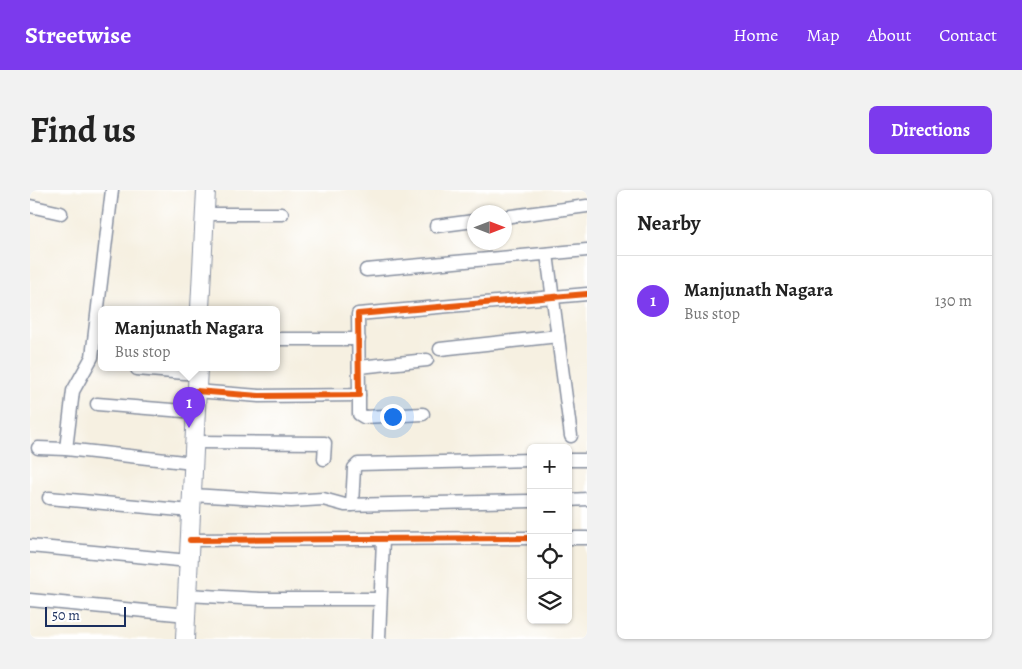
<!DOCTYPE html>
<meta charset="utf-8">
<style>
:root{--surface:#fff;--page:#f2f2f2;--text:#222;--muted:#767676;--line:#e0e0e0;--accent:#7c3aed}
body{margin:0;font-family:Alegreya,serif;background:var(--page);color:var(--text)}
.controls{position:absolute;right:15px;bottom:15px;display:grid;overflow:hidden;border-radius:8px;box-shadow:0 1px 4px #0004}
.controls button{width:45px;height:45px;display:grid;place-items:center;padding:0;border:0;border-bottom:1px solid var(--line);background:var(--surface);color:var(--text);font:25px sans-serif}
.compass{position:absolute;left:437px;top:15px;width:45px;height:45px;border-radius:50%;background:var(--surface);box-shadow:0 1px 4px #0004;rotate:90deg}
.scale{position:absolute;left:15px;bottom:12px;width:81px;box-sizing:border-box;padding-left:5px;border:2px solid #1b2f5e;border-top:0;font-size:14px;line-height:18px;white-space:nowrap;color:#1b2f5e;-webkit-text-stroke:4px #fff;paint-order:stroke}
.you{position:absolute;left:362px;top:226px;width:18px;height:18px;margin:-12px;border:4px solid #fff;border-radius:50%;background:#1a73e8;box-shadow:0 0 0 8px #1a73e833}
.badge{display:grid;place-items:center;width:32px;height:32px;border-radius:50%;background:var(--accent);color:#fff;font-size:16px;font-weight:700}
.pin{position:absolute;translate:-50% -41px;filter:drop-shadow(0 1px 2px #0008)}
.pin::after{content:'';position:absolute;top:26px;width:18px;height:15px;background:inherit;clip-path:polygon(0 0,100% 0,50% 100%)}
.popup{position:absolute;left:68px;top:116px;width:182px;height:65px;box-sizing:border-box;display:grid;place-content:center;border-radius:8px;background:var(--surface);filter:drop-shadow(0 1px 4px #0005);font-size:16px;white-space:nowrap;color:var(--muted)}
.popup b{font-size:19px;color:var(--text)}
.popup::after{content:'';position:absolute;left:50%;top:100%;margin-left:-10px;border:10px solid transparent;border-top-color:var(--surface)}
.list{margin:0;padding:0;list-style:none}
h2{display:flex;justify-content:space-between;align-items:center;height:65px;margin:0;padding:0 20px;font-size:21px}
h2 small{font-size:16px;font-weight:400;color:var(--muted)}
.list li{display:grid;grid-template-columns:32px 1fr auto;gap:15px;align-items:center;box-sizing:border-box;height:90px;padding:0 20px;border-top:1px solid var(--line)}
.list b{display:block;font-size:19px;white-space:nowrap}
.list p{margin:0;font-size:16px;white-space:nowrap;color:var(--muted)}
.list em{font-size:16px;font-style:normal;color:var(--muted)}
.icon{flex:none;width:28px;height:28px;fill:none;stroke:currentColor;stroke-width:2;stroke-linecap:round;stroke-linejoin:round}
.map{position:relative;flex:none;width:557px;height:449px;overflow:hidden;border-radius:8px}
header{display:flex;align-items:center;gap:30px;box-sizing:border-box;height:70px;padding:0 25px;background:var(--accent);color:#fff}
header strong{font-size:24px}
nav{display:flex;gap:28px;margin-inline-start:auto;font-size:18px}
.intro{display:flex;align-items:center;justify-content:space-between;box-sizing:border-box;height:120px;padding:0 30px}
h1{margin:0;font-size:35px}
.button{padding:12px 22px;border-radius:8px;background:var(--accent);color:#fff;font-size:18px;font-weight:700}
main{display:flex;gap:30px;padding:0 30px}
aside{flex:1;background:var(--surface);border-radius:8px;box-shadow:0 1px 4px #0004}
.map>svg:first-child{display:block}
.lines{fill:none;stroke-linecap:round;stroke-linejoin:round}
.street-casing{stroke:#8890a0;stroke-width:15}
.secondary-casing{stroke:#8890a0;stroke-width:20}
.street{stroke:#fff;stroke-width:12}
.secondary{stroke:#fff;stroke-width:18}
.cycleway-casing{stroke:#fff;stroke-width:9}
.cycleway{stroke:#e8590c;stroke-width:6}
</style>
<header>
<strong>Streetwise</strong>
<nav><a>Home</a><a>Map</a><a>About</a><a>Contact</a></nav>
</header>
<div class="intro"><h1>Find us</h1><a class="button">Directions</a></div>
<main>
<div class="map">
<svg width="557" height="449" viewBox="0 0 557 449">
<rect width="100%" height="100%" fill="#fff"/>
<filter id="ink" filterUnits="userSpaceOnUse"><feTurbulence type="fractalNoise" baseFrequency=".02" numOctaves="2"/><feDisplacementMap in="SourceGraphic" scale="10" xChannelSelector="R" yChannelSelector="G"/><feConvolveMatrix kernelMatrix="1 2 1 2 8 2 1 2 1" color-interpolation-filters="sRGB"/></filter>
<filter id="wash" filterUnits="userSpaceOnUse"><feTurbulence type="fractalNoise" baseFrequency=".0096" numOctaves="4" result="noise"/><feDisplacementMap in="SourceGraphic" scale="20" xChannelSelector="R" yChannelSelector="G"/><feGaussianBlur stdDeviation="1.12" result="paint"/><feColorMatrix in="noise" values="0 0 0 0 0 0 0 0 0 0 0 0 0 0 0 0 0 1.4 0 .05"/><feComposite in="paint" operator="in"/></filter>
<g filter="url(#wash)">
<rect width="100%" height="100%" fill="#f6f0e1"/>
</g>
<g filter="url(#ink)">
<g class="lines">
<g class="street-casing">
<g id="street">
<path d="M 0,16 L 31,23"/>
<path d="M 174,24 L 252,24"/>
<path d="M 474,27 L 557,16"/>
<path d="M 406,36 L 444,31"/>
<path d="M 517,64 L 541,246"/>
<path d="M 336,80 L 557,60"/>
<path d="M 246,149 L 329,149"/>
<path d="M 410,159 L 528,146"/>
<path d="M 329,177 L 397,170"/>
<path d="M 107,179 L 167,184"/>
<path d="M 166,201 L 229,206 L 329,205 L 328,124 L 557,104"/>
<path d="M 329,205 L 329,224 L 334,227 L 393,224"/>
<path d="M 67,214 L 166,222"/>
<path d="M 165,252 L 295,253 L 294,269"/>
<path d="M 8,258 L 36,259 L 163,273"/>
<path d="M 36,259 L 43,201 L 62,167 L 82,0"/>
<path d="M 538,270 L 557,270"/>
<path d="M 162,305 L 261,311 L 293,309 L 315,315 L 501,311"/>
<path d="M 19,308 L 161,321"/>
<path d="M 538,310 L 557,309"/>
<path d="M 322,315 L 324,278 L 328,274 L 501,270"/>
<path d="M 538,348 L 557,348"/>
<path d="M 160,350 L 501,348"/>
<path d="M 0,356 L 159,371"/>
<path d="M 157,405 L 230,409 L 350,409"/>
<path d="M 0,410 L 157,425"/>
<path d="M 349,449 L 353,349"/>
</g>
</g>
<g class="secondary-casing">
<g id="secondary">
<path d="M 170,119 L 176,0"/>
<path d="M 155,449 L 168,177"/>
</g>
</g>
<use href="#street" class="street"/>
<use href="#secondary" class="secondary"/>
<g class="cycleway-casing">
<g id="cycleway">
<path d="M 166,201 L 229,206 L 329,205 L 328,124 L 557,104"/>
<path d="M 160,350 L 501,348"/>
</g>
</g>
<use href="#cycleway" class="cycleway"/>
</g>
</g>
</svg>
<div class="controls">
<button>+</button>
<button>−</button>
<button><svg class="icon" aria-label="locate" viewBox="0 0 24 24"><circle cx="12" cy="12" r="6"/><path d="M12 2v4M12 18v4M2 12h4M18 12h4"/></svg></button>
<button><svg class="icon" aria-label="layers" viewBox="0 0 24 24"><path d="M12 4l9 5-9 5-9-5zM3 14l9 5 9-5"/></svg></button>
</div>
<svg class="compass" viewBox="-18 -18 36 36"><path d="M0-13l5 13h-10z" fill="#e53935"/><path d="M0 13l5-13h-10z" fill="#767676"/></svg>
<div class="scale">50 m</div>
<div class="you"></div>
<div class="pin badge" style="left:159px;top:238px">1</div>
<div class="popup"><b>Manjunath Nagara</b>Bus stop</div>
</div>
<aside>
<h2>Nearby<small></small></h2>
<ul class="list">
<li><span class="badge">1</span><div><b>Manjunath Nagara</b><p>Bus stop</p></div><em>130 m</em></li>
</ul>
</aside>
</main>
